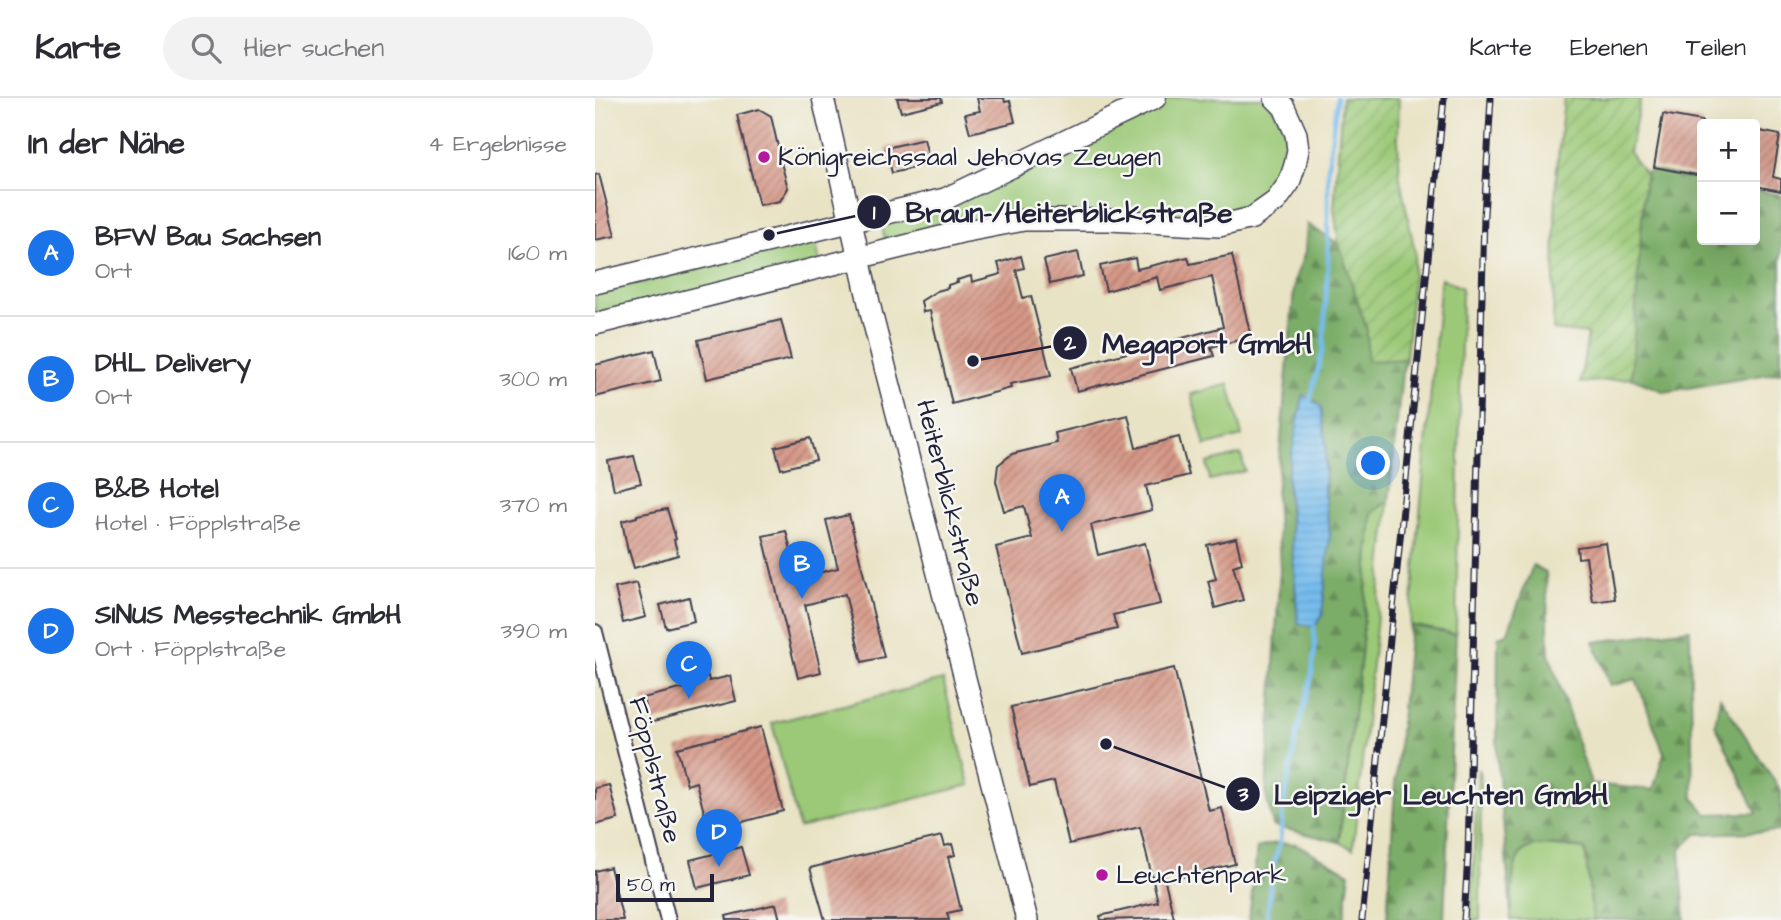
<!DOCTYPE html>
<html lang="de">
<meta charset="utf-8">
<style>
:root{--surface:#fff;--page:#f2f2f3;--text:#2b2b33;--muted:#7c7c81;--line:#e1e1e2;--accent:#1a73e8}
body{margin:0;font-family:"Architects Daughter",sans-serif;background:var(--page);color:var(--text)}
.controls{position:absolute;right:21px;top:21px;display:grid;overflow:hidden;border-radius:7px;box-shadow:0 7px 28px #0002}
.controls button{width:63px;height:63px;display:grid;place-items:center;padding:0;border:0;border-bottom:2px solid var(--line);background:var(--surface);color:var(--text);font:35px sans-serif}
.scale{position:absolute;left:21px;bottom:18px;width:98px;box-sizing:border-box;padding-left:7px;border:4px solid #22223b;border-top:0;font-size:19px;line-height:24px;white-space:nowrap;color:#22223b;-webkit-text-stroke:5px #f6f6f2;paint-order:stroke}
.you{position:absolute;left:779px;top:366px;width:24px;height:24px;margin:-18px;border:5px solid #fff;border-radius:50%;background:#1a73e8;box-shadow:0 0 0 10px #1a73e833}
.badge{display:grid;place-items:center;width:46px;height:46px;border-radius:50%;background:var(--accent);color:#fff;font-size:23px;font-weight:700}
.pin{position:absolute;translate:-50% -58px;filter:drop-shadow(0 2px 4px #0008)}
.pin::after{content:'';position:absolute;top:37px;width:24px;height:21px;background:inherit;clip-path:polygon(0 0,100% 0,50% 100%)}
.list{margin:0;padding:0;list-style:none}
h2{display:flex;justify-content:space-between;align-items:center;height:91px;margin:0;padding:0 28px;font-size:30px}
h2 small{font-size:23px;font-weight:400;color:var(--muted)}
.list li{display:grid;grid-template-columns:46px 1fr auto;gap:21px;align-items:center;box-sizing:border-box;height:126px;padding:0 28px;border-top:2px solid var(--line)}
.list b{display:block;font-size:26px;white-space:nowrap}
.list p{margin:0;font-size:23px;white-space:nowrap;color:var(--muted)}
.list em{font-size:23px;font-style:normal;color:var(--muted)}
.icon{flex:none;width:38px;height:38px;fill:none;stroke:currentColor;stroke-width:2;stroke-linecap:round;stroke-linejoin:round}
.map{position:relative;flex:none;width:1186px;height:822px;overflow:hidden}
header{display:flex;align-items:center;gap:42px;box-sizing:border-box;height:98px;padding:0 35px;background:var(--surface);border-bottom:2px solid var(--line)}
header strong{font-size:33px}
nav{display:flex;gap:38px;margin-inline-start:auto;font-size:24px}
.search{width:490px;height:63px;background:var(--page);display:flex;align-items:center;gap:18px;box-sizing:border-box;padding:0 24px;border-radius:38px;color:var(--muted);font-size:26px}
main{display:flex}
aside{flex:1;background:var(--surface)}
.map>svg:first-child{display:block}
.green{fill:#9bc977;stroke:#5e7659;stroke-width:2}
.forest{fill:url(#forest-firs);stroke:#4f6852;stroke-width:2;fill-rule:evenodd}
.garden{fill:url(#garden-furrows);stroke:#5e7659;stroke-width:2}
.water{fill:url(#water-rules);stroke:#4c6f94;stroke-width:2}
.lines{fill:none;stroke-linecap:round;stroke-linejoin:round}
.stream{stroke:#75bced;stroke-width:4.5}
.building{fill:url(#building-hatch)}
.street-casing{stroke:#403f50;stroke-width:18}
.secondary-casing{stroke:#403f50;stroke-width:24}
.street{stroke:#fff;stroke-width:14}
.secondary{stroke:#fff;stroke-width:21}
.rail-casing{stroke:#22223b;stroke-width:7}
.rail{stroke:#f6f6f2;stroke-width:4.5;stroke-dasharray:13;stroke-linecap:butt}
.poi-dot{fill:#b5179e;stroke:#f6f6f2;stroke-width:2.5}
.labels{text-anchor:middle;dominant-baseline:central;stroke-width:5;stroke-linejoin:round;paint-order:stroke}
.poi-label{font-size:26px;fill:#22223b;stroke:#f6f6f2;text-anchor:start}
.street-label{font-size:26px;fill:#22223b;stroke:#f6f6f2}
.leader{fill:none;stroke:#22223b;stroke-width:2.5}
.callout-dot{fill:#22223b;stroke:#f6f6f2;stroke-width:2.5}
.mark-label{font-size:21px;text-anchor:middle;font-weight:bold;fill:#fff}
.callout-label{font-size:28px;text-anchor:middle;font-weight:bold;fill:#22223b;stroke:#f6f6f2;stroke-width:5;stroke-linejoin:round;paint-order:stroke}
</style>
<header>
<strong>Karte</strong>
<div class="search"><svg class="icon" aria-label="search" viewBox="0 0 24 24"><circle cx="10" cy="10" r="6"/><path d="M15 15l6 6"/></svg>Hier suchen</div>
<nav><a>Karte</a><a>Ebenen</a><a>Teilen</a></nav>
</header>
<main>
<aside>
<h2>In der Nähe<small>4 Ergebnisse</small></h2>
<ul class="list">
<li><span class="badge">A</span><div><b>BFW Bau Sachsen</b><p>Ort</p></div><em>160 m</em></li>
<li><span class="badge">B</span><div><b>DHL Delivery</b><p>Ort</p></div><em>300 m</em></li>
<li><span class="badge">C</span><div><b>B&amp;B Hotel</b><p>Hotel · Föpplstraße</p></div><em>370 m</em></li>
<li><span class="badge">D</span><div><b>SINUS Messtechnik GmbH</b><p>Ort · Föpplstraße</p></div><em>390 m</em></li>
</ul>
</aside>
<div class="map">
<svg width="1186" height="822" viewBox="0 0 1186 822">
<defs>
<pattern id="forest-firs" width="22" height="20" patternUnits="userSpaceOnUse" patternTransform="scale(1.75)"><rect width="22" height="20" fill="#7cad68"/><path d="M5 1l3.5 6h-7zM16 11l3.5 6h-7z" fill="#658c57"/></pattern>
<pattern id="garden-furrows" width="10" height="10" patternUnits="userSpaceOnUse" patternTransform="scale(1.75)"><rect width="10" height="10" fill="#9bc977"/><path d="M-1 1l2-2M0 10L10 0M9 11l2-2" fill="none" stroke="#85ac68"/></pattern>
<pattern id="water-rules" width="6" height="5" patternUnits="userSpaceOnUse" patternTransform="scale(1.75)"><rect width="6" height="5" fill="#75bced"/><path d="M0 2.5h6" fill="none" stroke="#65a1cc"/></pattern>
<pattern id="building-hatch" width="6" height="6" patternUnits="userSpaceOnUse" patternTransform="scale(1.75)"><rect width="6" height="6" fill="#d69887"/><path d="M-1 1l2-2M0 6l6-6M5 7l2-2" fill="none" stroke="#ad7c70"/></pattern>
</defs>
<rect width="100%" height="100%" fill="#f6f6f2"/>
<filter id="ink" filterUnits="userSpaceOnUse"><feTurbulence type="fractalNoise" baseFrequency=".0143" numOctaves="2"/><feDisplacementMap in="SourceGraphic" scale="14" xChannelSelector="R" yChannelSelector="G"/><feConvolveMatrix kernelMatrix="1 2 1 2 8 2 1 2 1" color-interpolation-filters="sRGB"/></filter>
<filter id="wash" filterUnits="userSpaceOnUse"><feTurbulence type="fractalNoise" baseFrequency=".00686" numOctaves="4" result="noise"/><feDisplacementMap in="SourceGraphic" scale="28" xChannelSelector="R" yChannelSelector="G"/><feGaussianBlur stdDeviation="1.57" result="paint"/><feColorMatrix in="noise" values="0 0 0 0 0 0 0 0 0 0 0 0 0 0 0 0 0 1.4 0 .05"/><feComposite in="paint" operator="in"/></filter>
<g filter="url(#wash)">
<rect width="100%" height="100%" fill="#e9e3c5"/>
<g class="green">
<path d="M 576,0 L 671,0 L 694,36 L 694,66 L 672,104 L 635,120 L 496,114 L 291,147 L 286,125 L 371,98 Z"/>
<path d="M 220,142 L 225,164 L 0,220 L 0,196 Z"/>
<path d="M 846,180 L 867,190 L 861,536 L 815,527 Z"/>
<path d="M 634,286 L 647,338 L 610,348 L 596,296 Z"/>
<path d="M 646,356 L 650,373 L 615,382 L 612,365 Z"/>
<path d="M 794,403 L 758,751 L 744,744 L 766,558 L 777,415 Z"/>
<path d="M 348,582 L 375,687 L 204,730 L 177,625 Z"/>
<path d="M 883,670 L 886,680 L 885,822 L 876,822 Z"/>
<path d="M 947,747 L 990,751 L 998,822 L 916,822 C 916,804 913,761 930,751 C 935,748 942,748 947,747 Z"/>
</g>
<g class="forest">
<path d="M 1055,72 L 1107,82 L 1107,142 L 1160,142 L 1160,92 L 1186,97 L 1186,274 L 1070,294 L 1036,280 L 1050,76 Z"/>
<path d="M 712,126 L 744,146 L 772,232 L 773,262 L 811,261 L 807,275 L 794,403 L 777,415 L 766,558 L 744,744 L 678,728 L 671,697 L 685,470 L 681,398 L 700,181 L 710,154 ZM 731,346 L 730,482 L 727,519 L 703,525 L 692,379 Z"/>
<path d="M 938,467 L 951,474 L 954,555 L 996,686 L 1058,692 L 1069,655 L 1041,581 L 1015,588 L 999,544 L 1095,531 L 1098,700 L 1112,716 L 1162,715 L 1120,626 L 1125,599 L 1186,693 L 1186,733 L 1101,736 L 1085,752 L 1090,822 L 998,822 L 990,751 C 921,742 919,745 916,813 L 902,656 L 903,539 L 912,536 Z"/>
<path d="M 815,527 L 861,536 L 849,822 L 792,822 L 800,688 Z"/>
<path d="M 680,745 L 701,746 L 755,775 L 749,822 L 654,822 L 662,750 Z"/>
</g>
<g class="garden">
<path d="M 747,0 L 804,0 L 803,42 L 805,80 L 820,154 L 811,261 L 772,263 L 772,232 L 744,146 L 739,111 Z"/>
<path d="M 969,0 L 1046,0 L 1034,54 L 1050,76 L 1036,280 L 985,285 L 993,236 L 958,232 L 961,79 Z"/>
</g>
<path class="water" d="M 708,297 L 726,308 L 731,346 L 729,394 L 735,436 L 727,519 L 719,529 L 703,525 L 692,379 Z"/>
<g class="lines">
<g class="stream">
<path d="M 715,302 L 728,251 L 733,166 L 733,70 L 742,0"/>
<path d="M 672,822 L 676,777 L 685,743 L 688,711 L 702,635 L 716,582 L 720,551 L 719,529"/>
</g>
</g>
<g id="blocks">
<g class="building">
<path d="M 302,0 L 346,0 L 347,4 L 306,14 Z"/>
<path d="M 382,0 L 409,0 L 410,4 L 415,3 L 420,24 L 375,35 L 370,16 L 385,13 Z"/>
<path d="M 164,11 L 176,18 L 183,49 L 190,53 L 185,61 L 193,90 L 185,103 L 164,107 L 142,17 Z"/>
<path d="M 1068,16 L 1107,23 L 1107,78 L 1059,69 Z"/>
<path d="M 1160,32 L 1185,37 L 1178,79 L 1186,81 L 1186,93 L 1160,88 Z"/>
<path d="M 329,41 L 335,66 L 297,75 L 291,50 Z"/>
<path d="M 4,76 L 20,138 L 0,142 L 0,77 Z"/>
<path d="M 483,154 L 488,178 L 455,186 L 449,162 Z"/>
<path d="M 637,157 L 656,239 L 616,249 L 619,258 L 482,293 L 476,270 L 628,229 L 617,179 L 565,192 L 562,179 L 511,193 L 505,168 L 540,160 L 542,171 L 593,159 L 595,166 Z"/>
<path d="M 426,158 L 429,170 L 421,172 L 428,200 L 436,198 L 456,278 L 415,286 L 416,290 L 357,306 L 335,213 L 328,214 L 326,203 L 342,193 L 353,190 L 353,187 L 363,184 L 362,182 L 376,178 L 377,184 L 406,176 L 403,165 Z"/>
<path d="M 186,222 L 196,261 L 112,281 L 103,242 Z"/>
<path d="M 59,252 L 66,283 L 0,299 L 0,267 Z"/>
<path d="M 533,317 L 541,350 L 584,339 L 594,377 L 551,388 L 557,412 L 496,427 L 503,457 L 550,445 L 565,506 L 518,517 L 522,531 L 427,555 L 401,449 L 437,440 L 429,408 L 409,413 L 401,383 L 403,367 L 417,356 L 462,345 L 460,335 Z"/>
<path d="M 215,340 L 221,362 L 186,371 L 180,349 Z"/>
<path d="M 39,358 L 46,385 L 19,392 L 13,363 Z"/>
<path d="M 72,411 L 81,441 L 79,442 L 83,457 L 39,470 L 34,453 L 33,454 L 27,423 L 42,419 L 42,417 Z"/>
<path d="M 254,417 L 289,559 L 267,564 L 250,496 L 210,507 L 226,574 L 203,580 L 168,438 L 191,433 L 203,480 L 243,470 L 231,422 Z"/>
<path d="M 641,440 L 647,465 L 638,468 L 648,502 L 620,510 L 613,483 L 621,481 L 612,447 Z"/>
<path d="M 1011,445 L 1020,501 L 998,504 L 991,459 L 983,460 L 982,449 Z"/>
<path d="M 42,485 L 51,519 L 28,525 L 20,490 Z"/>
<path d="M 94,499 L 99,523 L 71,530 L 65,507 Z"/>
<path d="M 579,570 L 614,713 L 627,710 L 640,766 L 570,783 L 579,820 L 506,822 L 505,818 L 563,804 L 545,729 L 474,746 L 459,683 L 435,689 L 416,609 Z"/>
<path d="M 113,578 L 114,583 L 135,578 L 141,603 L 54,625 L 48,600 L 93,589 L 92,583 Z"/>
<path d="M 166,629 L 188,713 L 114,733 L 101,684 L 92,687 L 82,650 Z"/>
<path d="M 14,687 L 23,721 L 0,727 L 0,690 Z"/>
<path d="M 347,738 L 350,748 L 357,746 L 360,757 L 353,759 L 366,812 L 352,815 L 354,822 L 230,822 L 215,770 Z"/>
<path d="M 146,749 L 154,777 L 102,790 L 95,762 Z"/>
<path d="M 15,769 L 28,822 L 0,822 L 0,773 Z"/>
<path d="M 181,806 L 185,822 L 132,822 L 131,818 Z"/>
</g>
</g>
</g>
<g filter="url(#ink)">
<use href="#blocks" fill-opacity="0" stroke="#403f50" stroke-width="2"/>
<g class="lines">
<g class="street-casing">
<path id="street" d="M 0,534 L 73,822"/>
</g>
<g class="secondary-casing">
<g id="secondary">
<path d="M 228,0 L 277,218 L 432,822"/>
<path d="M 0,185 L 350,101 L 560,0"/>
<path d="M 0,226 L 366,134 L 429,122 L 515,122 L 624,128 L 657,120 L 681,103 L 694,85 L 700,67 L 703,52 L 701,36 L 689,9 L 680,0"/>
</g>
</g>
<use href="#street" class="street"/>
<use href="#secondary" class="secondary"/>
<g class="rail-casing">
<g id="rail">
<path d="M 767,822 L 849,0"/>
<path d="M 869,822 L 873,757 L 889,118 L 896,0"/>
</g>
</g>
<use href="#rail" class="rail"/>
</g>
</g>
<g class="poi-dot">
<circle cx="169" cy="59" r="7"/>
<circle cx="507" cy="777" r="7"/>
</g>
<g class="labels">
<g class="poi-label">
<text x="183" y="59">Königreichssaal Jehovas Zeugen</text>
<text x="521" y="777">Leuchtenpark</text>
</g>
<g class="street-label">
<text transform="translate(355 405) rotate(76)">Heiterblickstraße</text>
<text transform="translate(60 672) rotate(76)">Föpplstraße</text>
</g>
</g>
<path class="leader" d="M174 137L279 114M378 263L475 245M511 646L648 696"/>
<g class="callout-dot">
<circle cx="174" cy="137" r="7"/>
<circle cx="378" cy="263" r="7"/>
<circle cx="511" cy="646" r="7"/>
<circle cx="279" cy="114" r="18"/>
<circle cx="475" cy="245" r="18"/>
<circle cx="648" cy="696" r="18"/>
</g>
<g class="mark-label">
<text x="279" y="121">1</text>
<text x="475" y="252">2</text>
<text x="648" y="703">3</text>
</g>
<g class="callout-label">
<text x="474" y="124">Braun-/Heiterblickstraße</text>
<text x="612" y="255">Megaport GmbH</text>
<text x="846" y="706">Leipziger Leuchten GmbH</text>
</g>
</svg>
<div class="controls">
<button>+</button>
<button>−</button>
</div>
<div class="scale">50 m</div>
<div class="you"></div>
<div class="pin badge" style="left:467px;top:434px">A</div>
<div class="pin badge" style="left:207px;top:501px">B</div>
<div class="pin badge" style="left:94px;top:601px">C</div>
<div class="pin badge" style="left:124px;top:769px">D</div>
</div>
</main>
